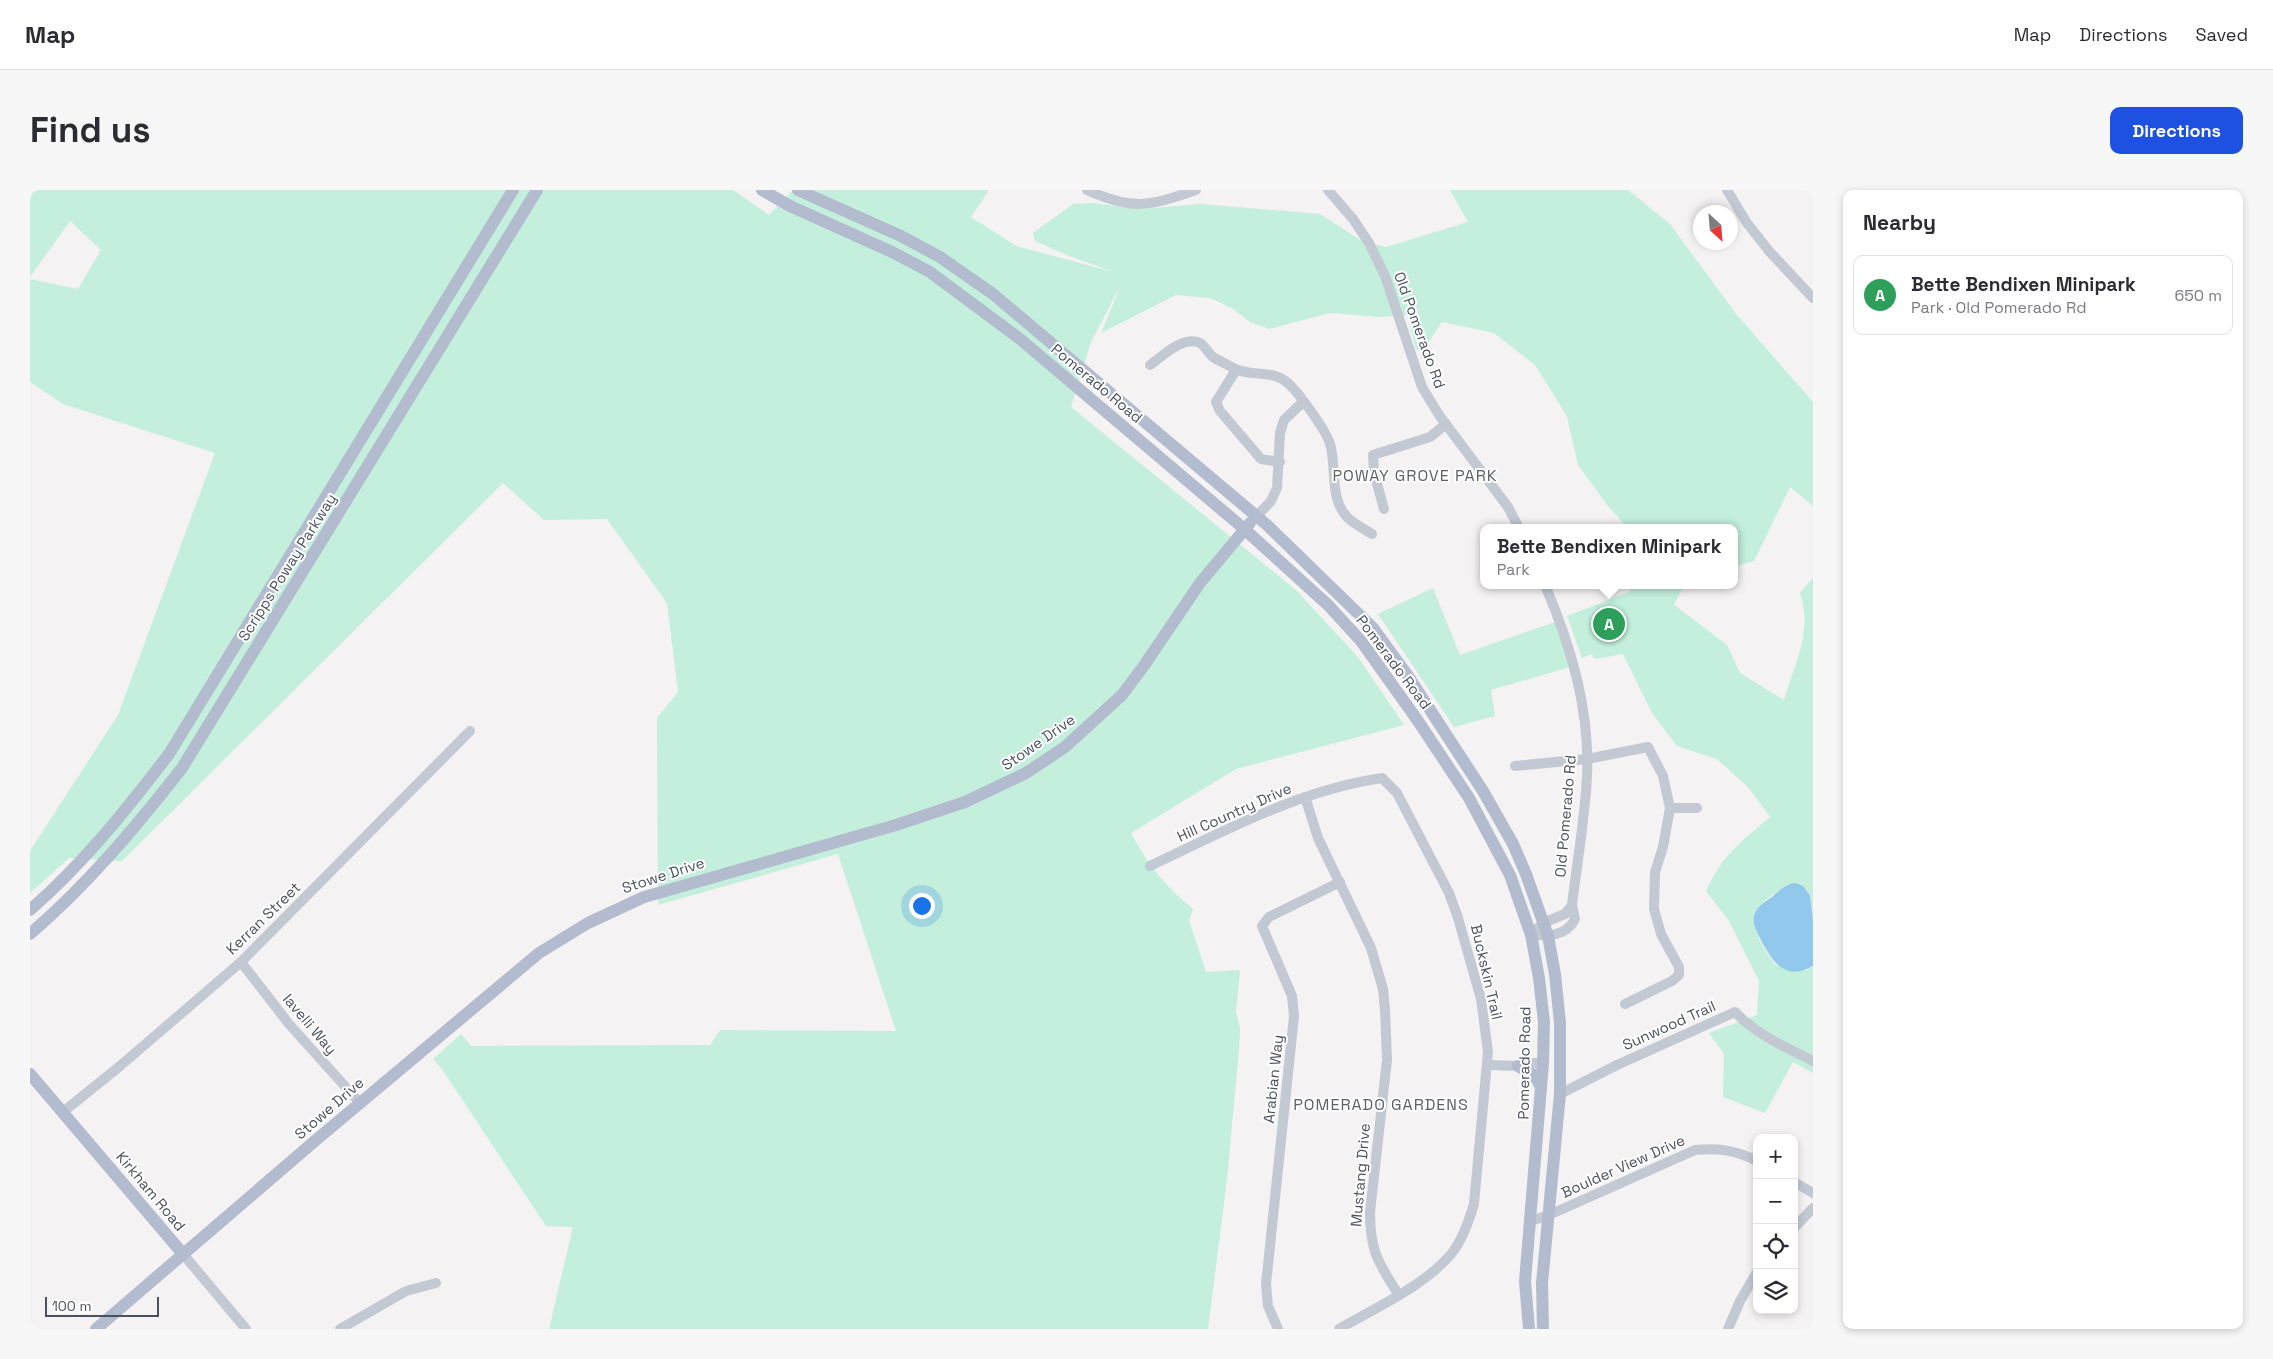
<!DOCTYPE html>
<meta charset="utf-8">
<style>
:root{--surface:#fff;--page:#f7f7f7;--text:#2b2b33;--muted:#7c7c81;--line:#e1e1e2;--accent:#1e50e2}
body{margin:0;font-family:"Space Grotesk",sans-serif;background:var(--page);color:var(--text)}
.controls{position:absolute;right:15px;bottom:15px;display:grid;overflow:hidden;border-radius:10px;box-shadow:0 2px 8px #0003}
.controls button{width:45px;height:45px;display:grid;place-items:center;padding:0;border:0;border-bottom:1px solid var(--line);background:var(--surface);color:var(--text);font:25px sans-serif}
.compass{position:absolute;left:1663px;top:15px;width:45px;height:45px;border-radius:50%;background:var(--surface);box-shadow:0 2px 8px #0003;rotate:154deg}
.scale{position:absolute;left:15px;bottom:12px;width:114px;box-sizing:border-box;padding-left:5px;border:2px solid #4a515f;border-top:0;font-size:14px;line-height:18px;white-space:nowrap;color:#4a515f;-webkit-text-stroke:4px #fff;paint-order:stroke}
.you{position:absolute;left:891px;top:715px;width:18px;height:18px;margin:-12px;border:4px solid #fff;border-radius:50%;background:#1a73e8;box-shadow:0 0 0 8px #1a73e833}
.badge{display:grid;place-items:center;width:32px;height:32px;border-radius:50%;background:var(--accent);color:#fff;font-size:16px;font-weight:700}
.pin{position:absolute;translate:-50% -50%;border:2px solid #fff;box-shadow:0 1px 5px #0006}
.popup{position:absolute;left:1450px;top:334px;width:258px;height:65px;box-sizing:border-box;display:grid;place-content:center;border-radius:10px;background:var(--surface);filter:drop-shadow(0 1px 4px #0005);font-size:16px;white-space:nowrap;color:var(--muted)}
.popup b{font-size:19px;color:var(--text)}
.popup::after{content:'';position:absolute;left:50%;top:100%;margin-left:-10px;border:10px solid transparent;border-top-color:var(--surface)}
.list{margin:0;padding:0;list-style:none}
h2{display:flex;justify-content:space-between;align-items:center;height:65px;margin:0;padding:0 20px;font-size:21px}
h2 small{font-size:16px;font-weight:400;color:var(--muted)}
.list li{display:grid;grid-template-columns:32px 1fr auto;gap:15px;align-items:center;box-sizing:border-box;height:80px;margin:0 10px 10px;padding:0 10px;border:1px solid var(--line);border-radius:10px}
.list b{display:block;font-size:19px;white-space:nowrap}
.list p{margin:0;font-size:16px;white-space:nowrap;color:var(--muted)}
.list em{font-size:16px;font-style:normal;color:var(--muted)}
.icon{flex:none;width:28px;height:28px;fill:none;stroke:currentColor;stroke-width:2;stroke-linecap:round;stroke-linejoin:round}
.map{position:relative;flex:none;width:1783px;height:1139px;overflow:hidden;border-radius:10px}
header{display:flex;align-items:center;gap:30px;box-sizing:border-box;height:70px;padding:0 25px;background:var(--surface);border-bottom:1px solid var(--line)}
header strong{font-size:24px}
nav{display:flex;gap:28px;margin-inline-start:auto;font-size:18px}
.intro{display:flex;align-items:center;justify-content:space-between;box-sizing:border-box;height:120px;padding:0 30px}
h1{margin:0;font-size:35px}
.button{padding:12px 22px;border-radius:10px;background:var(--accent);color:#fff;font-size:18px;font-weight:700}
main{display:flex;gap:30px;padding:0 30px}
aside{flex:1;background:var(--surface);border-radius:10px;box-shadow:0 2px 8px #0003}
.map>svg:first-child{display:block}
.green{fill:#c3efdc}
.water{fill:#91c8eb}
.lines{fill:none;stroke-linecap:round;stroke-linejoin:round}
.minor{stroke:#c3c9d3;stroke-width:10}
.major{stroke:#b3bccf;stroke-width:12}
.labels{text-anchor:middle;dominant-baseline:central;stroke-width:4;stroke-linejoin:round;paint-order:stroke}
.street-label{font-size:15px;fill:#4a515f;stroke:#fff}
.neighbourhood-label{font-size:16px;letter-spacing:1px;fill:#5e6167;stroke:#fff}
</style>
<header>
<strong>Map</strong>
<nav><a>Map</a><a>Directions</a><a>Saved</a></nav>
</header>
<div class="intro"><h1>Find us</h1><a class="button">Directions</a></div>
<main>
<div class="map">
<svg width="1783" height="1139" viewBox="0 0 1783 1139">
<rect width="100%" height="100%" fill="#f4f2f2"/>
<g class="green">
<path d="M 0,0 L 703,0 L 739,25 L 763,0 L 959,0 L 941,27 L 986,56 L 1084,82 L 1039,66 L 1005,51 L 1003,43 L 1043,14 L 1062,13 L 1111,19 L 1170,14 L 1290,24 L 1332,51 L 1356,57 L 1438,32 L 1420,0 L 1598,0 L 1640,34 L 1706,124 L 1783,212 L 1783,316 L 1760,297 L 1724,371 L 1704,377 L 1704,338 L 1598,338 L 1578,316 L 1548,275 L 1537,226 L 1505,175 L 1464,143 L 1412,132 L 1398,153 L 1386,160 L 1377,125 L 1351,127 L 1300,123 L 1239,139 L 1220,132 L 1202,118 L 1180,108 L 1146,105 L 1071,143 L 1091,95 L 1061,152 L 1041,217 L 1266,400 L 1328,467 L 1374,535 L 1206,579 L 1101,643 C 1117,674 1137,698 1163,719 L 1159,731 L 1176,782 L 1210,780 L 1206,822 L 1210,838 L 1209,860 L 1197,989 L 1178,1139 L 519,1139 L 543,1037 L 516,1036 L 412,879 L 403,869 L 431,844 L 441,856 L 680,855 L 690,840 L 866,841 L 808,664 L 628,715 L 627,528 L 648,502 L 637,413 L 577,329 L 514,330 L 473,293 L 92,671 L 39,668 L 0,703 L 0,661 L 88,525 L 185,263 L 33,214 L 0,192 L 0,89 L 48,99 L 71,60 L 40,31 L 0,87 Z"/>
<path d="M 1783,388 L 1783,730 L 1780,706 L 1756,695 C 1748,702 1738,707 1730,715 C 1713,731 1736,761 1746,775 L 1777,780 L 1783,776 L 1783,883 L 1763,872 L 1735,923 L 1693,907 L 1694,864 L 1679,843 L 1727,825 L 1729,791 L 1699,731 L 1676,701 C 1693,664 1711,652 1740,627 L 1718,597 L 1687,569 L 1647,556 L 1622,523 L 1593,464 L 1564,469 L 1562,464 L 1552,468 L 1537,426 L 1599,402 L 1603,395 L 1654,395 L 1644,415 L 1697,455 L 1710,483 L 1754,510 C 1765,473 1783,441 1770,403 Z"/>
<path d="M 1403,398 L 1430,465 L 1525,432 L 1540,477 L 1461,500 L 1465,526 L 1424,537 L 1348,424 Z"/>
</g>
<path class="water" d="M 1765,693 L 1773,696 L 1780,706 L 1783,730 L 1783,776 C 1756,791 1744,774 1732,752 C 1728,744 1722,735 1724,726 C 1726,716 1735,712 1742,707 C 1750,700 1754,695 1765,693 Z"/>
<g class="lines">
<g class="minor">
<path d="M 1057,0 C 1103,21 1119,16 1166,0"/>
<path d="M 1298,0 L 1323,29 L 1339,53 L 1355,86 L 1392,197 L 1409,225 L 1478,317 L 1489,338"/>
<path d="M 1697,0 L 1717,33 L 1739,61 L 1783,108"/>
<path d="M 1120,175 C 1133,166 1153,145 1170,153 C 1175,156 1178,163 1183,167 C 1189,171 1197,174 1203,178 C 1222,188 1243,178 1260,195 C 1270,205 1296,240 1300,254 C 1307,277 1299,308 1317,327 C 1324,334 1334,339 1342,344"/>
<path d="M 1206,180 L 1186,212 L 1190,221 L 1231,269 L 1250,272"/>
<path d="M 1354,319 L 1344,283 L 1343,265 L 1400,247 L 1416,234"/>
<path d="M 1227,326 L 1241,311 L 1247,298 L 1250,243 L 1254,230 L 1273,212"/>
<path d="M 1485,576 L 1557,569 L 1618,557 L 1633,586 L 1640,618 L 1633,657 L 1625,682 L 1624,719 L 1631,744 L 1649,777 L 1649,785 L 1642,791 L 1595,814"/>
<path d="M 1275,607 L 1288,648 L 1341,758 L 1353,799 L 1355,820 L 1357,870 L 1340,1022 C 1340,1061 1348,1072 1368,1104"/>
<path d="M 1640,618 L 1667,618"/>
<path d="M 1120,676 C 1195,641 1269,600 1352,588 L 1367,603 L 1419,703 L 1428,728 L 1451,809 L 1458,862 L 1444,1014 C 1439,1031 1433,1049 1422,1063 C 1396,1095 1345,1118 1309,1139"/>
<path d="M 1501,745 C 1517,746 1536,747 1545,729 L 1542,715 C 1547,672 1555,629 1557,586 C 1560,520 1541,456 1515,395"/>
<path d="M 1501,745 L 1513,733 L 1535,724 L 1542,715"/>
<path d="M 211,772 L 259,834 L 330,913"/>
<path d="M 1457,875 L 1488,876 L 1492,873 L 1513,873"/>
<path d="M 1530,904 L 1587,875 L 1705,822 C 1727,845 1755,857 1783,871"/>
<path d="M 33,922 L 90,876 L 211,772 L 440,541"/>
<path d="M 1764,992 L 1783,1003"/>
<path d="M 1501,1031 L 1519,1025 L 1665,960 C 1688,958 1706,960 1727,971"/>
<path d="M 1764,1038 L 1783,1018"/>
<path d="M 153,1064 L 216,1139"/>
<path d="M 310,1139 L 376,1101 L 406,1093"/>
<path d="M 1248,1139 L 1238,1116 L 1236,1094 L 1264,826 L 1262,806 L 1232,736 L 1239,727 L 1310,692"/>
<path d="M 1698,1139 L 1710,1111 L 1727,1082"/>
</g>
<g class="major">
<path d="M 732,0 L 760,16 L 862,62 L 900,82 L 990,149 L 1212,337 L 1298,415 L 1331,451 L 1388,531 L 1439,608 L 1480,685 L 1501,745 L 1509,788 L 1514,832 L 1513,873 L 1495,1091 L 1499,1139"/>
<path d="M 768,0 L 871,46 L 910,67 L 963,104 L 1237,335 L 1343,438 L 1378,486 L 1453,601 L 1483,654 L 1496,684 L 1518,746 L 1525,784 L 1530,833 L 1530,904 L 1512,1093 L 1513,1139"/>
<path d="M 0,720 C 54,673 96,620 139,564 L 483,0"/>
<path d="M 0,744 C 58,694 105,638 152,578 L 507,0"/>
<path d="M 1488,876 L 1504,885 L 1511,897"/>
<path d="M 0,884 L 153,1064"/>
<path d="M 66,1139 L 286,950 L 509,763 L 558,733 L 614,707 L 866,635 L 935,612 L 996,583 L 1035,557 L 1092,505 L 1113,477 L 1170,393 L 1220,333"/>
</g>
</g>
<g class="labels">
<g class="street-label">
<text transform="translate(1390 140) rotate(70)">Old Pomerado Rd</text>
<text transform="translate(1067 193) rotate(40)">Pomerado Road</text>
<text transform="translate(257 377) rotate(-58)">Scripps Poway Parkway</text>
<text transform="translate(1364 472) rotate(53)">Pomerado Road</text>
<text transform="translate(1008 552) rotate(-35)">Stowe Drive</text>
<text transform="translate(1204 622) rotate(-24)">Hill Country Drive</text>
<text transform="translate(1535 626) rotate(-85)">Old Pomerado Rd</text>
<text transform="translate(633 685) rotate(-18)">Stowe Drive</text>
<text transform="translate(233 728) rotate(-44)">Kerran Street</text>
<text transform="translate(1457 782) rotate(77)">Buckskin Trail</text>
<text transform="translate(280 834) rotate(50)">Iavelli Way</text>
<text transform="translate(1639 835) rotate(-24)">Sunwood Trail</text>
<text transform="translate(1494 873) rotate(-89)">Pomerado Road</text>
<text transform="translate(1243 889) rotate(-84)">Arabian Way</text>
<text transform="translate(299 918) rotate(-41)">Stowe Drive</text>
<text transform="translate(1593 976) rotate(-24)">Boulder View Drive</text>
<text transform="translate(1330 985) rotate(-85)">Mustang Drive</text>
<text transform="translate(121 1001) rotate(50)">Kirkham Road</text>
</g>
<g class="neighbourhood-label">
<text x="1385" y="285">POWAY GROVE PARK</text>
<text x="1351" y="914">POMERADO GARDENS</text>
</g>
</g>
</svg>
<div class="controls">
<button>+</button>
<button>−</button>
<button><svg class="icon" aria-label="locate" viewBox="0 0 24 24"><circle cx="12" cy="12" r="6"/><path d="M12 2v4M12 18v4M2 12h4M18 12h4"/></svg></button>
<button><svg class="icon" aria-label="layers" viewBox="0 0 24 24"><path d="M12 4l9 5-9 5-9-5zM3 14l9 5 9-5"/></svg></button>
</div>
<svg class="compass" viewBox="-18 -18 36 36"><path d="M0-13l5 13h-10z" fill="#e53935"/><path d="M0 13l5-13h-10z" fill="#7c7c81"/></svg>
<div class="scale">100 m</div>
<div class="you"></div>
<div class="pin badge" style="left:1579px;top:434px;background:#2e9e5b">A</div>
<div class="popup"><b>Bette Bendixen Minipark</b>Park</div>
</div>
<aside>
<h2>Nearby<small></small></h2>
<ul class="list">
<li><span class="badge" style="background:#2e9e5b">A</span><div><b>Bette Bendixen Minipark</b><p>Park · Old Pomerado Rd</p></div><em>650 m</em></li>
</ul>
</aside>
</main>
